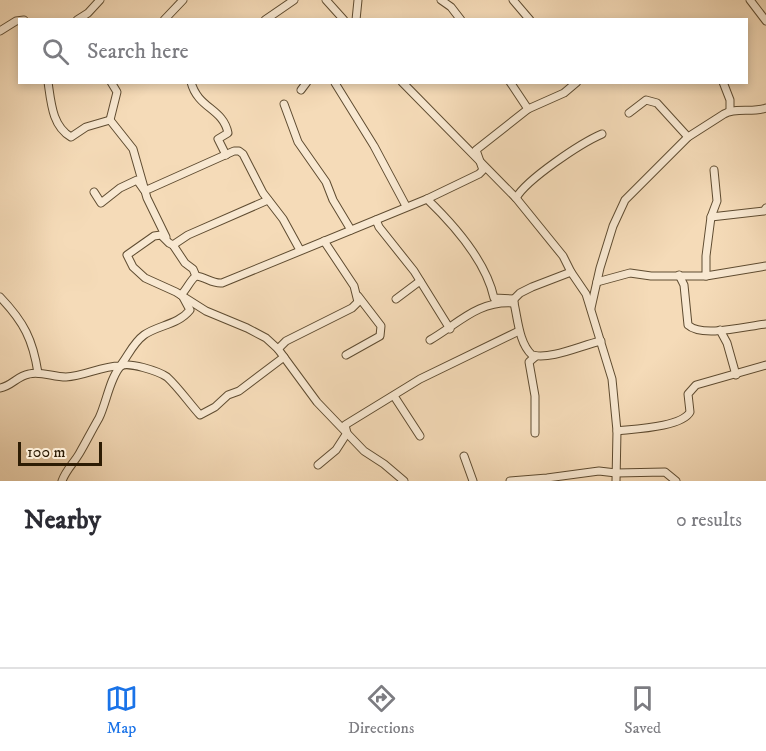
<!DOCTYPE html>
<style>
:root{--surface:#fff;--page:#f2f2f3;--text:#2b2b33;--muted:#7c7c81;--line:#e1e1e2;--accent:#1a73e8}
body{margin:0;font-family:"IM FELL DW Pica",serif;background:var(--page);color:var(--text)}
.scale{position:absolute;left:18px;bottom:15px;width:84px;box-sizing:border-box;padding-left:6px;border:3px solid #2d1c04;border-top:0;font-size:16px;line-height:21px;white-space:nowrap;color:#2d1c04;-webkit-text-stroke:4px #f8e8d1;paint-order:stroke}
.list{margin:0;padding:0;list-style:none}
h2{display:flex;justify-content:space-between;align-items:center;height:78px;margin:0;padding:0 24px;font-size:26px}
h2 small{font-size:20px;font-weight:400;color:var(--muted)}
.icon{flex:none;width:33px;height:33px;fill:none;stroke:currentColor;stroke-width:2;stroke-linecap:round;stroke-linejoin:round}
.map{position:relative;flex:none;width:766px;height:481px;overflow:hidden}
.search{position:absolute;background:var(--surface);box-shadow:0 3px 9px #0003;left:18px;right:18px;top:18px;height:66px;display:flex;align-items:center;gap:15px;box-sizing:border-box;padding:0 21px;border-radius:0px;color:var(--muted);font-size:22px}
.sheet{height:186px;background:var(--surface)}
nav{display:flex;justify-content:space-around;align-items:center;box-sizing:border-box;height:84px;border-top:2px solid var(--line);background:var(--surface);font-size:16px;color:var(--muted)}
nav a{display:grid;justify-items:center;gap:3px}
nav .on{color:var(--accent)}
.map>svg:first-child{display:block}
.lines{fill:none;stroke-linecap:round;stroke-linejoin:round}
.street-casing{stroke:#5f4c31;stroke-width:9}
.street{stroke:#f8e8d1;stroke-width:7}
</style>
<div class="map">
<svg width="766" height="481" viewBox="0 0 766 481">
<rect width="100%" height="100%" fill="#f5dbb8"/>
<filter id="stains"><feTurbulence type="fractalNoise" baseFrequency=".00333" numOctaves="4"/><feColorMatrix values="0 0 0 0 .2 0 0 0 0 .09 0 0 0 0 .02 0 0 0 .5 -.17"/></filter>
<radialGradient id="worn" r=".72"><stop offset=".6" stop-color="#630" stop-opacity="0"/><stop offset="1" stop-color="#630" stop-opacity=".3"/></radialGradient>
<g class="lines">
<g class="street-casing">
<g id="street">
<path d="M 326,0 L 344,20"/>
<path d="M 441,0 L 451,7 L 461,20"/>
<path d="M 513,0 L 530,20"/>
<path d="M 750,0 L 766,21"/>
<path d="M 77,20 L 88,13 L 100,0"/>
<path d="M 164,20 L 183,0"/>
<path d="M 265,20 L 294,0"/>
<path d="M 356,20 L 358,0"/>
<path d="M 0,31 L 16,21 L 24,20"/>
<path d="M 48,82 C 51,102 52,126 71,137 L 86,127 L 110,120"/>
<path d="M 191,82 C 198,109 223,108 228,133 L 218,139 L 226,155"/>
<path d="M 402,82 L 516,198 L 563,256 L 571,272 L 586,294 L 612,379 L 617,431 L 616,481"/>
<path d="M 510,82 L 528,109"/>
<path d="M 723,82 L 730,100 L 730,111"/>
<path d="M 335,83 L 374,146 L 406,206"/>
<path d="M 301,90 L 307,82"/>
<path d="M 284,104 L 298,142 L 326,182 L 333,200 L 351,230"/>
<path d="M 629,113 L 646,100 L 657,103 L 688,137"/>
<path d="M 110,120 L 133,149 L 147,198 L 166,237"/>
<path d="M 110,120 L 117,92 L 111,82"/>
<path d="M 94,192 L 101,203 L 120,188 L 137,180 L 144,190 L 149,189 L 234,151 L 239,151 L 243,154 L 263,193 L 283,219 L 300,250"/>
<path d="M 516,198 C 527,179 581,143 602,134"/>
<path d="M 427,199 C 453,224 486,261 494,298 L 514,299"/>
<path d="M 711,217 L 764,211 L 766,208"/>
<path d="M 376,220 L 379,227 L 414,271 L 450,329"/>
<path d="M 173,245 L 188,235 L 268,200"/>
<path d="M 679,275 L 684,285 L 688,325 C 702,338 747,326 766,324"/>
<path d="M 706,276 L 706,256 L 711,217 L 717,201 L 714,170"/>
<path d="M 597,282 L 630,273 L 651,276 L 706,276 L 766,266"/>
<path d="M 181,295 C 187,289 191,279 196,276"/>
<path d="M 0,297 C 24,322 33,340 38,373"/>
<path d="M 396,299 L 420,281"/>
<path d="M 514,303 C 518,320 519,343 532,355 C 551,360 582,345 601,341"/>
<path d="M 591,308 L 600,268 L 613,226 L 625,200 L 688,137 L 724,114 C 736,107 752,113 766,108"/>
<path d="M 720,330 L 727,343 L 736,375"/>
<path d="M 430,340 C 458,324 478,300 514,303 L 514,299 L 520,293 L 532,287 L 571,272"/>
<path d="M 278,349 L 286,341 L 352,308 L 358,302 L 354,286 L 324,241"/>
<path d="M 346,355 L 380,336 L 381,326 L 358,296"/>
<path d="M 0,388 C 12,386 17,376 29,374 C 41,371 53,377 66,377 C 85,376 101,366 120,366 C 128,356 133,343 144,335 C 158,325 178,325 190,310 L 183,297"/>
<path d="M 394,396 L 420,436"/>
<path d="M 617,431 C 634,429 682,427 690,412 L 688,394 L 696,385 L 766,365"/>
<path d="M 535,433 L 535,396 L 529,362 L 536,356"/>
<path d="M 464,456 L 473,481"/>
<path d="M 318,465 L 336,450 L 347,433 L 345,425 L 420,379 L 519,331"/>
<path d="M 62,481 C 66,470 73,464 79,454 C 86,442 92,430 99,418 C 106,404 110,378 120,367 C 126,360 160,372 167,377 C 179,388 189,403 200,415 L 215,407 L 228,395 L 239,391 L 284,357"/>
<path d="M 404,481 L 384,464 L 364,451 L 317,402 L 278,349 L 266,338 L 247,328 L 206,311 L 176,292 L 145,278 L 133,267 L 127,255 L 154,236 L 161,235 L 169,243 L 173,245 L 185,263 L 193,269 L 196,276 C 206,277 212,284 222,283 L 427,199 L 479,174 L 483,170 L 476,150 L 528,109 L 564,93 L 577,82"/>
<path d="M 510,481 L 547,478 L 599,471 L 616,473 L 665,472 L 676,481"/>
</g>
</g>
<use href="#street" class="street"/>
</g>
<rect width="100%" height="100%" filter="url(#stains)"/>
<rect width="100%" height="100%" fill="url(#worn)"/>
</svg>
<div class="scale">100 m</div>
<div class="search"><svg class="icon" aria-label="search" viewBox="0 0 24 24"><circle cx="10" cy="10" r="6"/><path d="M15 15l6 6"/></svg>Search here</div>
</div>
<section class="sheet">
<h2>Nearby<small>0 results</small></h2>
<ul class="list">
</ul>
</section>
<nav>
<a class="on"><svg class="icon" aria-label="map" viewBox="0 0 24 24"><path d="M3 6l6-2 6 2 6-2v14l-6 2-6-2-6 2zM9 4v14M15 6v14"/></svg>Map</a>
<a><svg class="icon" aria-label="directions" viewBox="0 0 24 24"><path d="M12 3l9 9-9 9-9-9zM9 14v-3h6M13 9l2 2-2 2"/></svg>Directions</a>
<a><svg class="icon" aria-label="saved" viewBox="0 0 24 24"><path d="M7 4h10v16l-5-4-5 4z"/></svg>Saved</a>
</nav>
